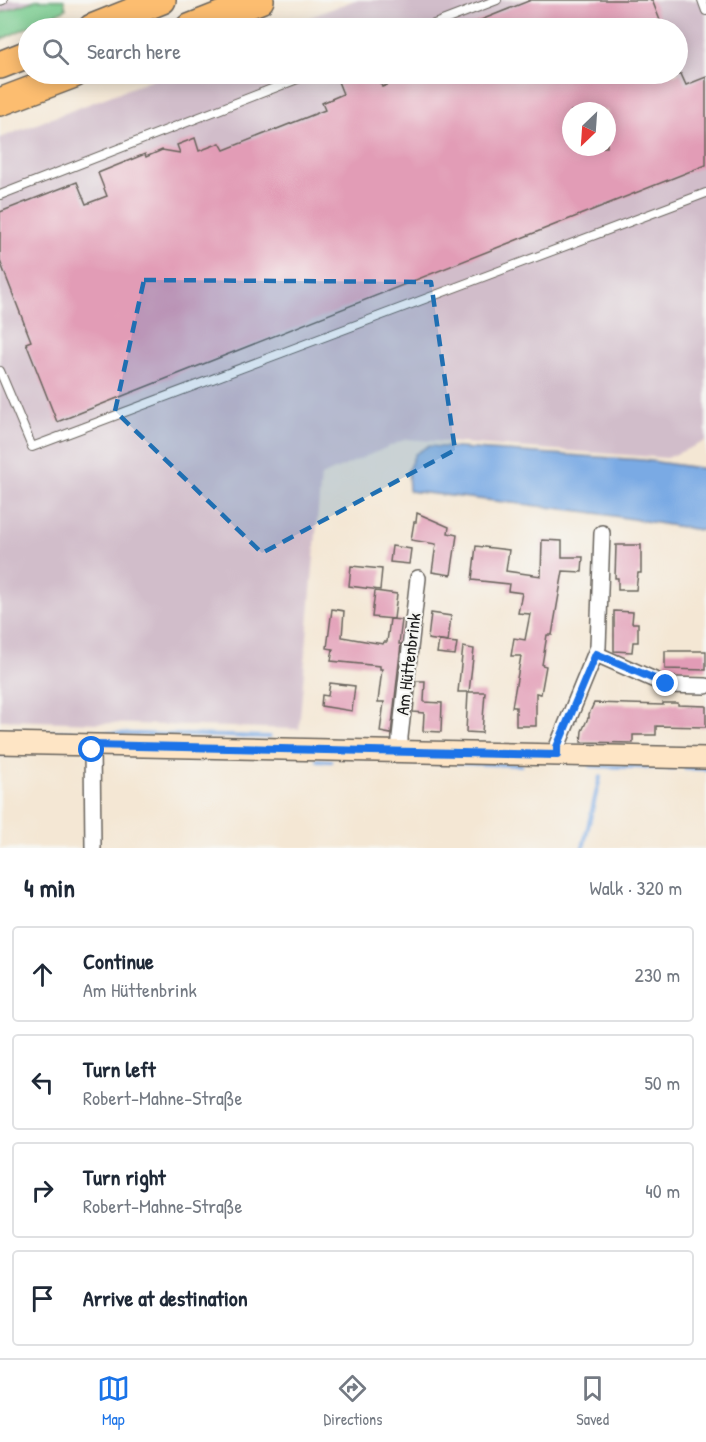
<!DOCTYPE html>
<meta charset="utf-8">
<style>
:root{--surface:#fff;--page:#f2f2f3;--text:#1f2937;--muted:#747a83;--line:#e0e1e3;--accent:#1a73e8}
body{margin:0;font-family:"Patrick Hand",sans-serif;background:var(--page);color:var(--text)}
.compass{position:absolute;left:562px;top:102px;width:54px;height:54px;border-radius:50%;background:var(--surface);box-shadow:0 3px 15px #0003;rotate:205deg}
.stop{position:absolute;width:18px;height:18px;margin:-14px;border:4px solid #1a73e8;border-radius:50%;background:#fff}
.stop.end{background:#1a73e8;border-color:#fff;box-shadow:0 2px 6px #0008}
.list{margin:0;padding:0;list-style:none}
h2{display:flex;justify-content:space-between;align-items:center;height:78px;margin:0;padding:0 24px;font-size:26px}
h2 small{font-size:20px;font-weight:400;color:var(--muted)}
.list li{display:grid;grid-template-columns:39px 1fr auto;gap:18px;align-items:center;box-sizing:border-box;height:96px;margin:0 12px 12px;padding:0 12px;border:2px solid var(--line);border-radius:6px}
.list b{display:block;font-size:22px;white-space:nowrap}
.list p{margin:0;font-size:20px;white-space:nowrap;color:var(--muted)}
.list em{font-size:20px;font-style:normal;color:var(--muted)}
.icon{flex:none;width:33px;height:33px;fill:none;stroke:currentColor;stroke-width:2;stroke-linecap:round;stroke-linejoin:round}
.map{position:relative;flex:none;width:706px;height:848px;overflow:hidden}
.search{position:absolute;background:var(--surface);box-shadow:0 3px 15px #0003;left:18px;right:18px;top:18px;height:66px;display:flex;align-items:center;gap:15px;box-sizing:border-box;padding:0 21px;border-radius:33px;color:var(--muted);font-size:22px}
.sheet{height:510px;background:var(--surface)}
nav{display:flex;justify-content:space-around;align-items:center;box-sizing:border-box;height:84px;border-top:2px solid var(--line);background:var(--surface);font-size:16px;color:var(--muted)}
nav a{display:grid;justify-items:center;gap:3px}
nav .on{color:var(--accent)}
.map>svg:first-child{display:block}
.industrial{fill:#d1bdca;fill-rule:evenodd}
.green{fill:#78cb8e;stroke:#4a7455;stroke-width:1.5}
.water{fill:#7aaae4;stroke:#4b6380;stroke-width:1.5}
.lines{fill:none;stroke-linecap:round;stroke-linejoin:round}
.stream{stroke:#7aaae4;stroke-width:4}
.building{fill:#e29cb6;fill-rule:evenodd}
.lane-casing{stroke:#68635c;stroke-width:10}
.street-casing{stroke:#68635c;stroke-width:18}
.secondary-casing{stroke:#68635c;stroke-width:24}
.highway-casing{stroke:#68635c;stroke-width:30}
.lane{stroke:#fff;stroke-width:8}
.street{stroke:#fff;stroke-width:15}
.secondary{stroke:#fee5c5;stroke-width:21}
.highway{stroke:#fcbd6f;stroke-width:27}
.route{stroke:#1a73e8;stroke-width:8}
.marked{fill:#1f6fb2;fill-opacity:0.2;stroke:#1f6fb2;stroke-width:4.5;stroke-dasharray:12 8;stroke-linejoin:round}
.labels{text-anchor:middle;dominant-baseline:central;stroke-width:4.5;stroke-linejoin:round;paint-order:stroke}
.street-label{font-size:18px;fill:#1c1c1c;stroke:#f6f6f2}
</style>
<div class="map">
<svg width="706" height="848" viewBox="0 0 706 848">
<rect width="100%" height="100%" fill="#f6f6f2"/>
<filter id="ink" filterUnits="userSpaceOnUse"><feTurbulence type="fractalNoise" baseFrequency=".0167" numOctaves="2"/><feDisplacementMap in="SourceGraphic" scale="12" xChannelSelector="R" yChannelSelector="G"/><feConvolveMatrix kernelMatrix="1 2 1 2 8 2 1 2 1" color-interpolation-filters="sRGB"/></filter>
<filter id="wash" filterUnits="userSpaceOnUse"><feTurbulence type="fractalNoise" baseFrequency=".008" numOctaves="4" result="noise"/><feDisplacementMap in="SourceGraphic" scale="24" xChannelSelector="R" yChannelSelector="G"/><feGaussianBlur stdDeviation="1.35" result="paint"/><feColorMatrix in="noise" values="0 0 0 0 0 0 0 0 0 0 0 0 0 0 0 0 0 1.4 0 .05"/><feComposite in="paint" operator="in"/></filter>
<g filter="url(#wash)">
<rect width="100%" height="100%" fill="#f4e7d4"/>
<g class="industrial">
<path d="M 0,0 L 36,0 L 0,13 Z"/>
<path d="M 355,0 L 706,0 L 706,441 L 667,458 L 406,439 L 321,476 L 299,729 L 0,720 L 0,138 L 167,74 L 678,74 L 678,28 L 282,28 ZM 571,111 L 607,111 L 607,147 L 571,147 Z"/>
</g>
<path class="green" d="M 36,0 L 64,0 L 66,9 L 0,40 L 0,13 Z"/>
<path class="water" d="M 428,446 L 643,460 L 706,469 L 706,531 L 589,512 L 409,491 L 408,470 L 415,454 Z"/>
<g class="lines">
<g class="stream">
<path d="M 0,731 L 269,737"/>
<path d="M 0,754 L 14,754"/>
<path d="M 317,760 L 331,761"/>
<path d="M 427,762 L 444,763"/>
<path d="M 457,763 L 521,765"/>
<path d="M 591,766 L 674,768"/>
<path d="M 685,768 L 706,769"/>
<path d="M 583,848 L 600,777"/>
</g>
</g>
<g id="blocks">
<g class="building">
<path d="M 531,0 L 652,0 L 663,28 L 461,28 Z"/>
<path d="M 350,74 L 377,74 L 382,87 L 416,74 L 681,74 L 686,85 L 706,77 L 706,165 L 57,422 L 26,343 L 31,341 L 0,261 L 0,212 L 77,182 L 86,204 L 107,196 L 98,173 L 145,154 L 146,157 L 162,150 L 180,153 L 177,145 L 195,138 L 199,151 L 220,143 L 224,150 L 325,110 L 322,103 L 343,94 L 337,79 ZM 571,111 L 607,111 L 607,147 L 571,147 Z"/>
<path d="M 417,513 L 449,527 L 448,533 L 457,535 L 451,575 L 432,572 L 436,544 L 411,540 L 414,522 L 416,522 Z"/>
<path d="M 542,540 L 562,541 L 562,557 L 583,557 L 582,572 L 563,571 L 552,635 L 547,635 L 542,665 L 546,666 L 541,694 L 536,693 L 536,726 L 516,726 L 516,707 L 512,707 L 521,656 L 511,656 L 514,638 L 525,640 L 530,614 L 518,613 L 522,593 L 508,591 L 509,584 L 472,580 L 476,546 L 509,550 L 506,571 L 541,576 Z"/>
<path d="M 616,545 L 641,545 L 641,573 L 638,573 L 636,590 L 618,590 L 618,578 L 615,578 Z"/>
<path d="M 392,546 L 411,549 L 409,564 L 390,562 Z"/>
<path d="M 351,566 L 382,569 L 380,590 L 349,586 Z"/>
<path d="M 375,591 L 397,594 L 394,619 L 372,617 Z"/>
<path d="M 332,609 L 344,611 L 342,637 L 359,640 L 383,644 L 384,642 L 387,642 L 390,619 L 402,620 L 399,644 L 401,644 L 391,734 L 380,732 L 384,702 L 378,702 L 382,669 L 380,669 L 380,666 L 331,661 L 333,649 L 327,648 Z"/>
<path d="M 614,611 L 633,612 L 632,623 L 638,623 L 638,642 L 633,642 L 632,652 L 614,651 Z"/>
<path d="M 431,613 L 451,616 L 448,642 L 428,639 Z"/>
<path d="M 439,641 L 457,643 L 455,655 L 437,653 Z"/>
<path d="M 463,647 L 474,649 L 469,692 L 485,692 L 482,733 L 466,732 L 468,692 L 458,692 Z"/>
<path d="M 665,651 L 706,651 L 706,670 L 665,669 Z"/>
<path d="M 416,681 L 425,681 L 424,702 L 442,703 L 441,732 L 423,731 L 424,713 L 413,712 Z"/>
<path d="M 330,683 L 355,686 L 352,711 L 321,706 L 322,695 L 328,696 Z"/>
<path d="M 594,703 L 663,705 L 663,703 L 678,703 L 678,705 L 706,706 L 706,727 L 656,726 L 656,735 L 633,735 L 633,743 L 581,742 L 582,731 L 588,718 L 589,718 L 589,714 Z"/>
</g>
</g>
</g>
<g filter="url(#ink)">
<use href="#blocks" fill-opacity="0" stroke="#68635c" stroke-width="1.5"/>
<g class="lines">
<g class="lane-casing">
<g id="lane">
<path d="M 702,0 L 706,11"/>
<path d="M 0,1 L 3,0"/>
<path d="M 424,28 L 497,0"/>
<path d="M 0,195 L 310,74"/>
<path d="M 0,371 L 32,447 L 706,193"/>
</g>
</g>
<g class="street-casing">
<g id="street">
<path d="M 596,654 L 666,685 L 706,686"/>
<path d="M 92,745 L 93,848"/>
<path d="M 400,751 L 400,737 L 418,578"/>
<path d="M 557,755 L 557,747 L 598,647 L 602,533"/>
</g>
</g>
<g class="secondary-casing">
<path id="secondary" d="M 0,743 L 706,758"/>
</g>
<g class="highway-casing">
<g id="highway">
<path d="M 92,28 L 162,0"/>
<path d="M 189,28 L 260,0"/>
<path d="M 0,65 L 28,54"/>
<path d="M 0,102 L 74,74"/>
</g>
</g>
<use href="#lane" class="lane"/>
<use href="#street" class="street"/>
<use href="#secondary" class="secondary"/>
<use href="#highway" class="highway"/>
</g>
</g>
<g class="lines" filter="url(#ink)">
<path class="route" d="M 92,750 L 92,745 L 557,755 L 557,747 L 596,654 L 666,684"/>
</g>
<path class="marked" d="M 144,280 L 431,282 L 455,450 L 262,553 L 115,411 Z"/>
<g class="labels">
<g class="street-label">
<text transform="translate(408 664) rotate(-83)">Am Hüttenbrink</text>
</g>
</g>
</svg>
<svg class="compass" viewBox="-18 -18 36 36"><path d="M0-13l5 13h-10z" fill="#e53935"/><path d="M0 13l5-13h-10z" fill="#747a83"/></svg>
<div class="stop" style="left:92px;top:750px"></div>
<div class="stop end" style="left:666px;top:684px"></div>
<div class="search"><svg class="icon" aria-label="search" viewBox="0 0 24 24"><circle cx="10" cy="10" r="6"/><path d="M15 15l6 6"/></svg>Search here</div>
</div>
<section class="sheet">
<h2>4 min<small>Walk · 320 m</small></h2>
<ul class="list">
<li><svg class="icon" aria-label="ahead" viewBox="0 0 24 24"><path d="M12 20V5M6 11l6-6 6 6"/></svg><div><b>Continue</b><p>Am Hüttenbrink</p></div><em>230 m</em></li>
<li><svg class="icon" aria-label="left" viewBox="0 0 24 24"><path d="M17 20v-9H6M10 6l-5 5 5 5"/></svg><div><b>Turn left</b><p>Robert-Mahne-Straße</p></div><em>50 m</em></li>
<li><svg class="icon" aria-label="right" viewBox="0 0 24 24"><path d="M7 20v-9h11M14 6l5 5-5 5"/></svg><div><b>Turn right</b><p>Robert-Mahne-Straße</p></div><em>40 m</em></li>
<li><svg class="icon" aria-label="arrive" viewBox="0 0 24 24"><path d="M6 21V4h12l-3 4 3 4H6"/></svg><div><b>Arrive at destination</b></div></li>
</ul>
</section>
<nav>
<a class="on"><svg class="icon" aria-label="map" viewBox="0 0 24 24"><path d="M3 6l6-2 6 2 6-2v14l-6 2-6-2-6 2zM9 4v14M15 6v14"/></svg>Map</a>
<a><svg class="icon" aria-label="directions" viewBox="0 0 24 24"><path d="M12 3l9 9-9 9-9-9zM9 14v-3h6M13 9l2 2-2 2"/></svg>Directions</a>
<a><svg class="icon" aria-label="saved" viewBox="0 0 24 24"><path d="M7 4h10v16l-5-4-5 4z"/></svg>Saved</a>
</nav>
